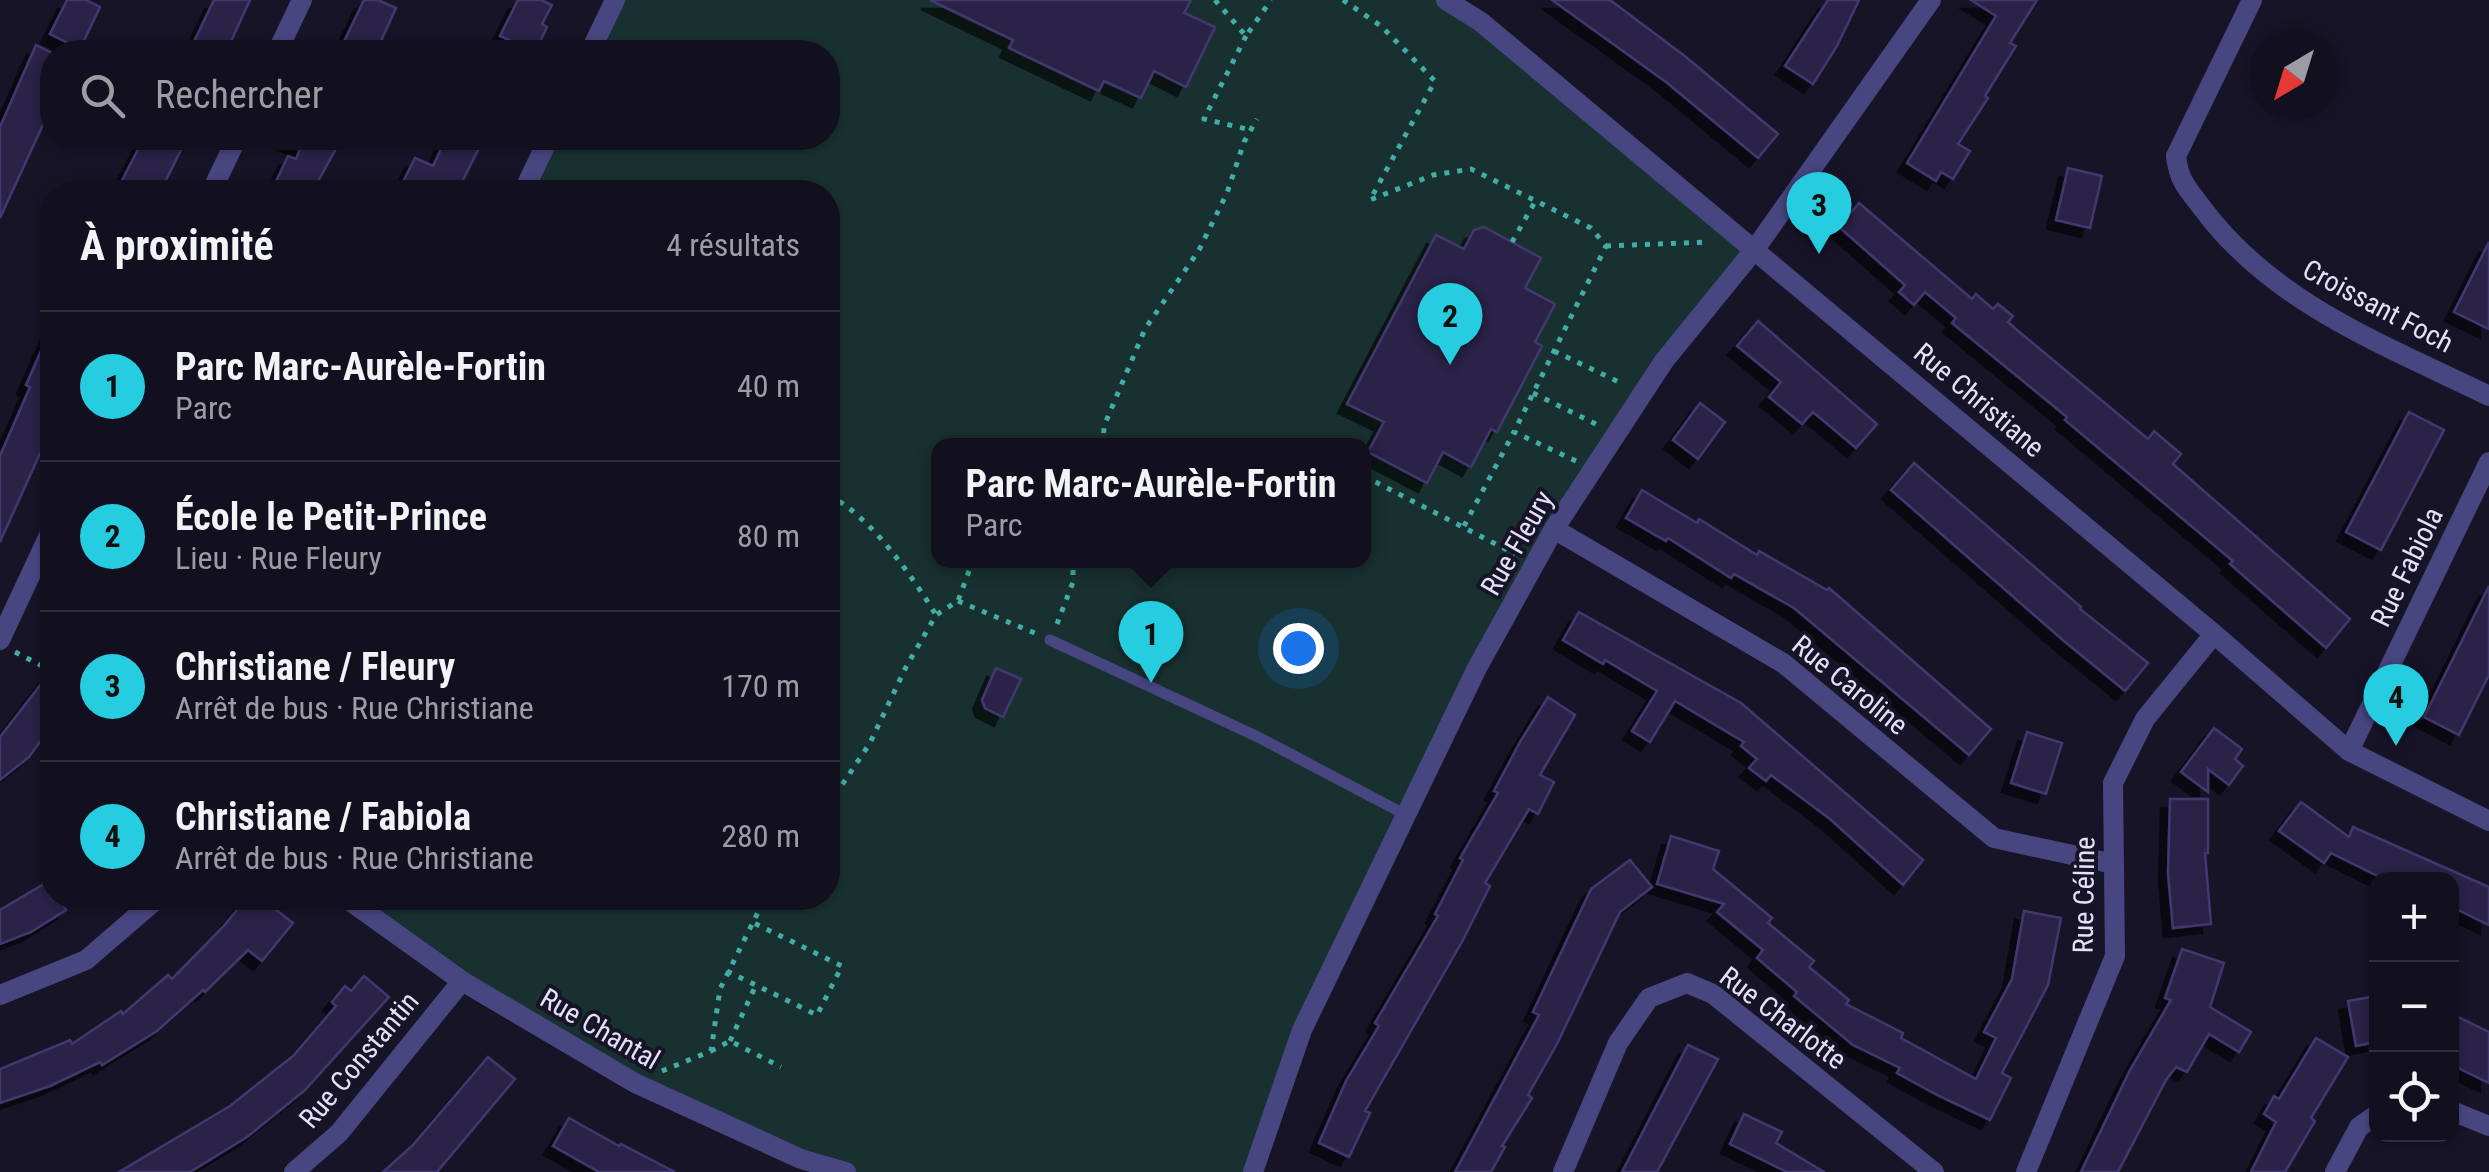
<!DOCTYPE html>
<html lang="fr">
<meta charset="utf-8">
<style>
:root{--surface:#120f1e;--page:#1f1d2b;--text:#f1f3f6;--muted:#9c9ca4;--line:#312f3c;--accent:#26cde0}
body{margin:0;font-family:"Roboto Condensed",sans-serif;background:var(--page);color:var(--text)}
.controls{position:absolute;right:30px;bottom:30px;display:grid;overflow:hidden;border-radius:20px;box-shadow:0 2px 8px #0004}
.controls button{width:90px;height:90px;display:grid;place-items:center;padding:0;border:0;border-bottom:2px solid var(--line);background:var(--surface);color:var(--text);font:50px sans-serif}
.compass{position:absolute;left:2249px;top:30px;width:90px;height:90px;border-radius:50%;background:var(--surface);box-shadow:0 2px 8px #0004;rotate:218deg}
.you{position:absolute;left:1298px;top:648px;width:35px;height:35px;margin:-25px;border:8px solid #fff;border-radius:50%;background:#1a73e8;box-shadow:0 0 0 15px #1a73e833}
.badge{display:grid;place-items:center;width:65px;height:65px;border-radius:50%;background:var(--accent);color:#111;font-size:32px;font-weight:700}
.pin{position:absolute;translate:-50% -82px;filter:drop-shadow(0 2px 5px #0008)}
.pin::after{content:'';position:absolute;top:52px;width:35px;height:30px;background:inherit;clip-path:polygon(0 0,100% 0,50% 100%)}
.popup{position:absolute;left:931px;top:438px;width:440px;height:130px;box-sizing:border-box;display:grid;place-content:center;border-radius:20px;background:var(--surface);filter:drop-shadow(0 2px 8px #0005);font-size:32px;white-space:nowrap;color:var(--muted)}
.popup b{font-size:38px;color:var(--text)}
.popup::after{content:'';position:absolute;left:50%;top:100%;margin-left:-20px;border:20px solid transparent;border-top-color:var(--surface)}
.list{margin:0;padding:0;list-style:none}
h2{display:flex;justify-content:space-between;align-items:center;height:130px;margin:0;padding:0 40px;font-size:42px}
h2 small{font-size:32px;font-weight:400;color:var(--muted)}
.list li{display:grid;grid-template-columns:65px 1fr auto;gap:30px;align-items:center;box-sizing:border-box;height:150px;padding:0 40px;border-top:2px solid var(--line)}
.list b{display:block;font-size:38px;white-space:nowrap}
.list p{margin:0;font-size:32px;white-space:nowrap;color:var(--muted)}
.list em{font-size:32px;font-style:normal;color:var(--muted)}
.icon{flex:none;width:55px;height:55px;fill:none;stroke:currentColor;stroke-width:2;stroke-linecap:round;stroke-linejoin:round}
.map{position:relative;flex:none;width:2489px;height:1172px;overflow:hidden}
.search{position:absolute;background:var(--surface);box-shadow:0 2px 8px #0004;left:40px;top:40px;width:800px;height:110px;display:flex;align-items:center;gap:25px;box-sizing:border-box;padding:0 35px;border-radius:40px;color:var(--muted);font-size:38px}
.panel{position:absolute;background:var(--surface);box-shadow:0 2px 8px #0004;left:40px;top:180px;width:800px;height:730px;border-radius:40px}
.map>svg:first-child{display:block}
.green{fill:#183130;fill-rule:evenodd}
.building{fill:#2a2346;stroke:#43386f;stroke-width:2.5;filter:url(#shadow)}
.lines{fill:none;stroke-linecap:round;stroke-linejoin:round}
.path{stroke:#42aca6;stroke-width:5;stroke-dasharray:5 8;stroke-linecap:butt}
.service{stroke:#484680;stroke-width:11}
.minor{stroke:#484680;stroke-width:20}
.labels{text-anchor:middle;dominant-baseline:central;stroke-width:8;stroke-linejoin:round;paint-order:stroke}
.street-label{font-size:28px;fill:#e3e0fb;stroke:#181428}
</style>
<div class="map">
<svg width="2489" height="1172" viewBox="0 0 2489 1172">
<defs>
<filter id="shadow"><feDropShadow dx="-9" dy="9" stdDeviation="0" flood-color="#0009"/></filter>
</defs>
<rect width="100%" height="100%" fill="#181428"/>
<path class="green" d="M 615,0 L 1446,0 L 1755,249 L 1554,529 L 1302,1030 L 1253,1172 L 846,1172 L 635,1083 L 346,898 L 828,898 L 828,192 L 523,192 L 549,138 L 828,138 L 828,52 L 590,52 ZM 938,446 L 1364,446 L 1364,560 L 938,560 Z"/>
<g class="building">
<path d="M 67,0 L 86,0 L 100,7 L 80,49 L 50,34 Z"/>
<path d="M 214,0 L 250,0 L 226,52 L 189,52 Z"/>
<path d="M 364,0 L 378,0 L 396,8 L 376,52 L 339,52 Z"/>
<path d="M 518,0 L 541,0 L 552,5 L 542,24 L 547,27 L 535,52 L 500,36 Z"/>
<path d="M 930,0 L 1191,0 L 1184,13 L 1215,27 L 1186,87 L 1154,71 L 1141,98 L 1104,81 L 1099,91 L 1009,48 L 1013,40 Z"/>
<path d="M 1552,0 L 1610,0 L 1686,57 L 1778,134 L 1758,158 L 1666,82 Z"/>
<path d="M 1828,0 L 1859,0 L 1837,46 L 1813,84 L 1785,66 Z"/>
<path d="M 1971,0 L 2037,0 L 2010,43 L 2016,46 L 1985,96 L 1988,98 L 1958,144 L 1970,151 L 1953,179 L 1941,172 L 1936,181 L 1907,163 L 1996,16 Z"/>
<path d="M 36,45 L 52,53 L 52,119 L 47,116 L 0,218 L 0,127 Z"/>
<path d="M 144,138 L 187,138 L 160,192 L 116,192 Z"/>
<path d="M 281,138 L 342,138 L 312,192 L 271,192 L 288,156 L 296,159 L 301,147 Z"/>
<path d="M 446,138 L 484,138 L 457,192 L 426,192 L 403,182 L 415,158 L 433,166 Z"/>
<path d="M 2068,168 L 2102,176 L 2090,228 L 2056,220 Z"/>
<path d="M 1859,203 L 1972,299 L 1976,294 L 1993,309 L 1998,304 L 2013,316 L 2008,322 L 2017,330 L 2148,439 L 2154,431 L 2181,454 L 2173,464 L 2350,619 L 2326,648 L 2230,564 L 2233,561 L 2065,420 L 2067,417 L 1952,323 L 1956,318 L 1925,292 L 1914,305 L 1899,292 L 1905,285 L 1839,227 Z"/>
<path d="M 1484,227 L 1541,258 L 1525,288 L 1555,304 L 1535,342 L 1542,346 L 1497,432 L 1491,429 L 1471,467 L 1443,452 L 1427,483 L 1368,452 L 1384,422 L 1347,404 L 1436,235 L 1464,249 L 1474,230 Z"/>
<path d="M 2489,242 L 2489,329 L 2454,312 Z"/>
<path d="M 1758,321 L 1877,424 L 1856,448 L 1813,412 L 1802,424 L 1769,397 L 1781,382 L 1737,346 Z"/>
<path d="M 52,326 L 52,427 L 0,542 L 0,456 L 30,387 L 26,385 Z"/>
<path d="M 1700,403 L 1725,422 L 1698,459 L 1673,440 Z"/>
<path d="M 2409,412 L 2444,430 L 2381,550 L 2346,532 Z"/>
<path d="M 1914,463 L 2081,607 L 2080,609 L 2148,663 L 2125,691 L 2064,641 L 1891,490 Z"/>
<path d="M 1642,490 L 1697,523 L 1699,519 L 1757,555 L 1759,551 L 1827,590 L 1829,588 L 1991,729 L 1969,755 L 1794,608 L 1734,574 L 1731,578 L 1668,538 L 1666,541 L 1626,518 Z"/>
<path d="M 2489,586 L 2489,675 L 2459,735 L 2424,717 Z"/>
<path d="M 1579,612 L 1741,703 L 1923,860 L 1903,885 L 1830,819 L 1771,775 L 1766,781 L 1749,768 L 1757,759 L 1741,746 L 1744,742 L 1675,701 L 1650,742 L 1632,731 L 1657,691 L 1605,660 L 1603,664 L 1563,640 Z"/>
<path d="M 996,668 L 1021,679 L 1003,717 L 985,708 L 982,700 Z"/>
<path d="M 52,670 L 52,725 L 29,757 L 0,780 L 0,737 Z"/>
<path d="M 1548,697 L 1575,715 L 1540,775 L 1554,782 L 1538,814 L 1529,809 L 1485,883 L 1490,886 L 1463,940 L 1365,1111 L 1370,1113 L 1349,1157 L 1319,1143 L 1346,1081 L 1379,1026 L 1375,1023 L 1438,916 L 1435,914 L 1463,860 L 1460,858 L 1498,793 L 1494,791 L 1520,742 Z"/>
<path d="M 2214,728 L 2242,749 L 2235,759 L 2243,766 L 2229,785 L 2208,769 L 2208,792 L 2181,772 Z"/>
<path d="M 2027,732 L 2062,743 L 2046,794 L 2011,783 Z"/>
<path d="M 2170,799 L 2208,799 L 2208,853 L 2205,853 L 2211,924 L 2173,928 L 2168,874 Z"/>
<path d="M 2301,802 L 2349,837 L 2353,827 L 2489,887 L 2489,925 L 2452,907 L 2452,880 L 2386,880 L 2331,853 L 2324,863 L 2279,831 Z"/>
<path d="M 1671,836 L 1719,851 L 1713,869 L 1772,918 L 1768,923 L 1814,961 L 1809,967 L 1849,1000 L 1846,1004 L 1903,1033 L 1901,1038 L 1976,1079 L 1996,1038 L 1984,1032 L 2012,979 L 2024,911 L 2061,918 L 2048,985 L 2002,1073 L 2011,1078 L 1990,1120 L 1939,1096 L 1897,1073 L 1900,1068 L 1853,1045 L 1794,996 L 1797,992 L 1757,958 L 1763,950 L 1717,912 L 1724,904 L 1657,884 Z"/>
<path d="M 1630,860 L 1652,887 L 1620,912 L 1557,1044 L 1528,1095 L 1532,1098 L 1502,1146 L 1505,1147 L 1491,1172 L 1455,1172 L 1539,1015 L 1533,1012 L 1591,889 Z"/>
<path d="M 49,881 L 52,898 L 59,898 L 66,910 L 31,932 L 0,944 L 0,910 Z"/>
<path d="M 247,898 L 261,898 L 293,923 L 262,961 L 248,950 L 205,992 L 203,990 L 157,1031 L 102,1065 L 100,1062 L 50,1086 L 0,1103 L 0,1069 L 70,1040 L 72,1044 L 121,1011 L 123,1014 L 168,975 L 172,979 L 222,928 Z"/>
<path d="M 2182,949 L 2224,963 L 2210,1007 L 2251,1032 L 2239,1052 L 2209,1034 L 2187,1072 L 2176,1067 L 2166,1080 L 2118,1172 L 2081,1172 L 2130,1070 L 2171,1000 L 2165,998 Z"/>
<path d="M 364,976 L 389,997 L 305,1090 L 247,1137 L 190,1172 L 119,1172 L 230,1106 L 293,1056 L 336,1006 L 332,1002 L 345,986 L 351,991 Z"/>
<path d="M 2376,996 L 2376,1042 L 2356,1046 L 2348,1001 Z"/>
<path d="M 2452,1014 L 2489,1032 L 2489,1083 L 2452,1065 Z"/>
<path d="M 2316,1038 L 2348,1057 L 2311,1118 L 2315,1121 L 2285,1172 L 2251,1172 L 2276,1122 L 2264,1114 L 2274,1096 L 2279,1099 Z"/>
<path d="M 1688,1045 L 1718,1059 L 1657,1172 L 1622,1172 Z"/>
<path d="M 488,1057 L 515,1079 L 437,1172 L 383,1172 L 412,1146 Z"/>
<path d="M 1744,1114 L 1782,1132 L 1776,1143 L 1824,1172 L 1787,1172 L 1730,1144 Z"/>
<path d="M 569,1118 L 619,1146 L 621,1144 L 675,1172 L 599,1172 L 553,1146 Z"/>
</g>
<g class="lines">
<g class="path">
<path d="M 1215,0 L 1246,36 L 1271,0"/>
<path d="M 1343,0 L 1381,26 L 1435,81 L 1370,200 L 1433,175 L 1471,169 L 1591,228 L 1606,246"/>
<path d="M 1246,36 L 1204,119 L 1251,130"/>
<path d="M 1512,242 L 1536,200"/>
<path d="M 1606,246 L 1708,242"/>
<path d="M 1554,351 L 1623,384"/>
<path d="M 1533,393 L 1598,425"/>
<path d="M 1103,446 L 1104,426 L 1145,329 L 1199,250 L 1227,193 L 1244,142 L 1257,119"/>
<path d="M 1576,461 L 1514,432 L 1606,246"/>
<path d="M 1364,476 L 1515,554"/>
<path d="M 828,495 C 870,515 912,576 936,615"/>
<path d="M 1464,526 L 1514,432"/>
<path d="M 958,601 L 1037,634"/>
<path d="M 1057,624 L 1073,582 L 1073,560"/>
<path d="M 15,652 L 52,671"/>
<path d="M 828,806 L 870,743 L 906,667 L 936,615 L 958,601 L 973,560"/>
<path d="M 727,971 L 817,1015 L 842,966 L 752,922"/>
<path d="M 730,1041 L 756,985"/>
<path d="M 711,1051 L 730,1041 L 781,1067"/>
<path d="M 662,1071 L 711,1051 L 720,989 L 765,898"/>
</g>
<path class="service" d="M 1050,640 L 1258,737 L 1406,815"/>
<g class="minor">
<path d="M 1446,0 L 1481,22 L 2214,634 L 2349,751 L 2489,821"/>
<path d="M 2252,0 L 2176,156 C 2179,182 2188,189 2203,209 C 2274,304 2385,345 2489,396"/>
<path d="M 277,52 L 302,0"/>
<path d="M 590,52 L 615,0"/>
<path d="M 211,192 L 237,138"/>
<path d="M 523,192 L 549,138"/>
<path d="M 1554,529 L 1783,663 L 1994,838 L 2114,864"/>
<path d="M 0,640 L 52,529"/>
<path d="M 2349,751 L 2489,462"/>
<path d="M 346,898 L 462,981 L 635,1083 L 801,1159 L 846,1172"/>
<path d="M 0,995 L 86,960 L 158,898"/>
<path d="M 2452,1111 L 2489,1126"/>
<path d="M 294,1172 L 339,1133 L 462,981"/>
<path d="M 1253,1172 L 1302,1030 L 1477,668 L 1554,529 L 1664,361 L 1755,249 L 1931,0"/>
<path d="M 1563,1172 L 1618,1043 L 1649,998 L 1687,983 L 1713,994 L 1934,1172"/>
<path d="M 2026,1172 L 2115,956 L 2113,783 L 2145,719 L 2214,634"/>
<path d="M 2335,1172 L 2359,1127 L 2376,1115"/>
</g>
</g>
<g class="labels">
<g class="street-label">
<text transform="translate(2378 306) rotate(28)">Croissant Foch</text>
<text transform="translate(1979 400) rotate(40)">Rue Christiane</text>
<text transform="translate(1517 543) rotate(-60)">Rue Fleury</text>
<text transform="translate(2407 567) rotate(-64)">Rue Fabiola</text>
<text transform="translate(1850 685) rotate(39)">Rue Caroline</text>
<text transform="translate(2084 895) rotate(-89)">Rue Céline</text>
<text transform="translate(1783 1018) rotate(37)">Rue Charlotte</text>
<text transform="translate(600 1029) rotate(30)">Rue Chantal</text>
<text transform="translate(359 1060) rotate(-50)">Rue Constantin</text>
</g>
</g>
</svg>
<div class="controls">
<button>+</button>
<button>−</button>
<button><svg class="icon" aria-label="locate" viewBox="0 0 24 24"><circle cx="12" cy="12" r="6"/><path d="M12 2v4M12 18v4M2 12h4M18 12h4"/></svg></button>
</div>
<svg class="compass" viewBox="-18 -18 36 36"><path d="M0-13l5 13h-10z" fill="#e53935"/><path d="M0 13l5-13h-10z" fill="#9c9ca4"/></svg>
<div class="you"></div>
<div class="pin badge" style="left:1151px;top:683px">1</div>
<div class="popup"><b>Parc Marc-Aurèle-Fortin</b>Parc</div>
<div class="pin badge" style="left:1450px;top:365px">2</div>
<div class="pin badge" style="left:1819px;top:254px">3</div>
<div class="pin badge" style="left:2396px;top:746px">4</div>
<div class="search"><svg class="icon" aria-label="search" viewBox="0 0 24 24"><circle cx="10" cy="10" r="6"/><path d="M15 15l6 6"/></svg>Rechercher</div>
<section class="panel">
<h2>À proximité<small>4 résultats</small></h2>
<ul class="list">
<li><span class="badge">1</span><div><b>Parc Marc-Aurèle-Fortin</b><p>Parc</p></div><em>40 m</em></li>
<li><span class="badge">2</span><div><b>École le Petit-Prince</b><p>Lieu · Rue Fleury</p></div><em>80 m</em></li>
<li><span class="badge">3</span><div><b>Christiane / Fleury</b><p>Arrêt de bus · Rue Christiane</p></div><em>170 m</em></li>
<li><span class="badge">4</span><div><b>Christiane / Fabiola</b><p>Arrêt de bus · Rue Christiane</p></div><em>280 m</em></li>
</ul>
</section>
</div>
